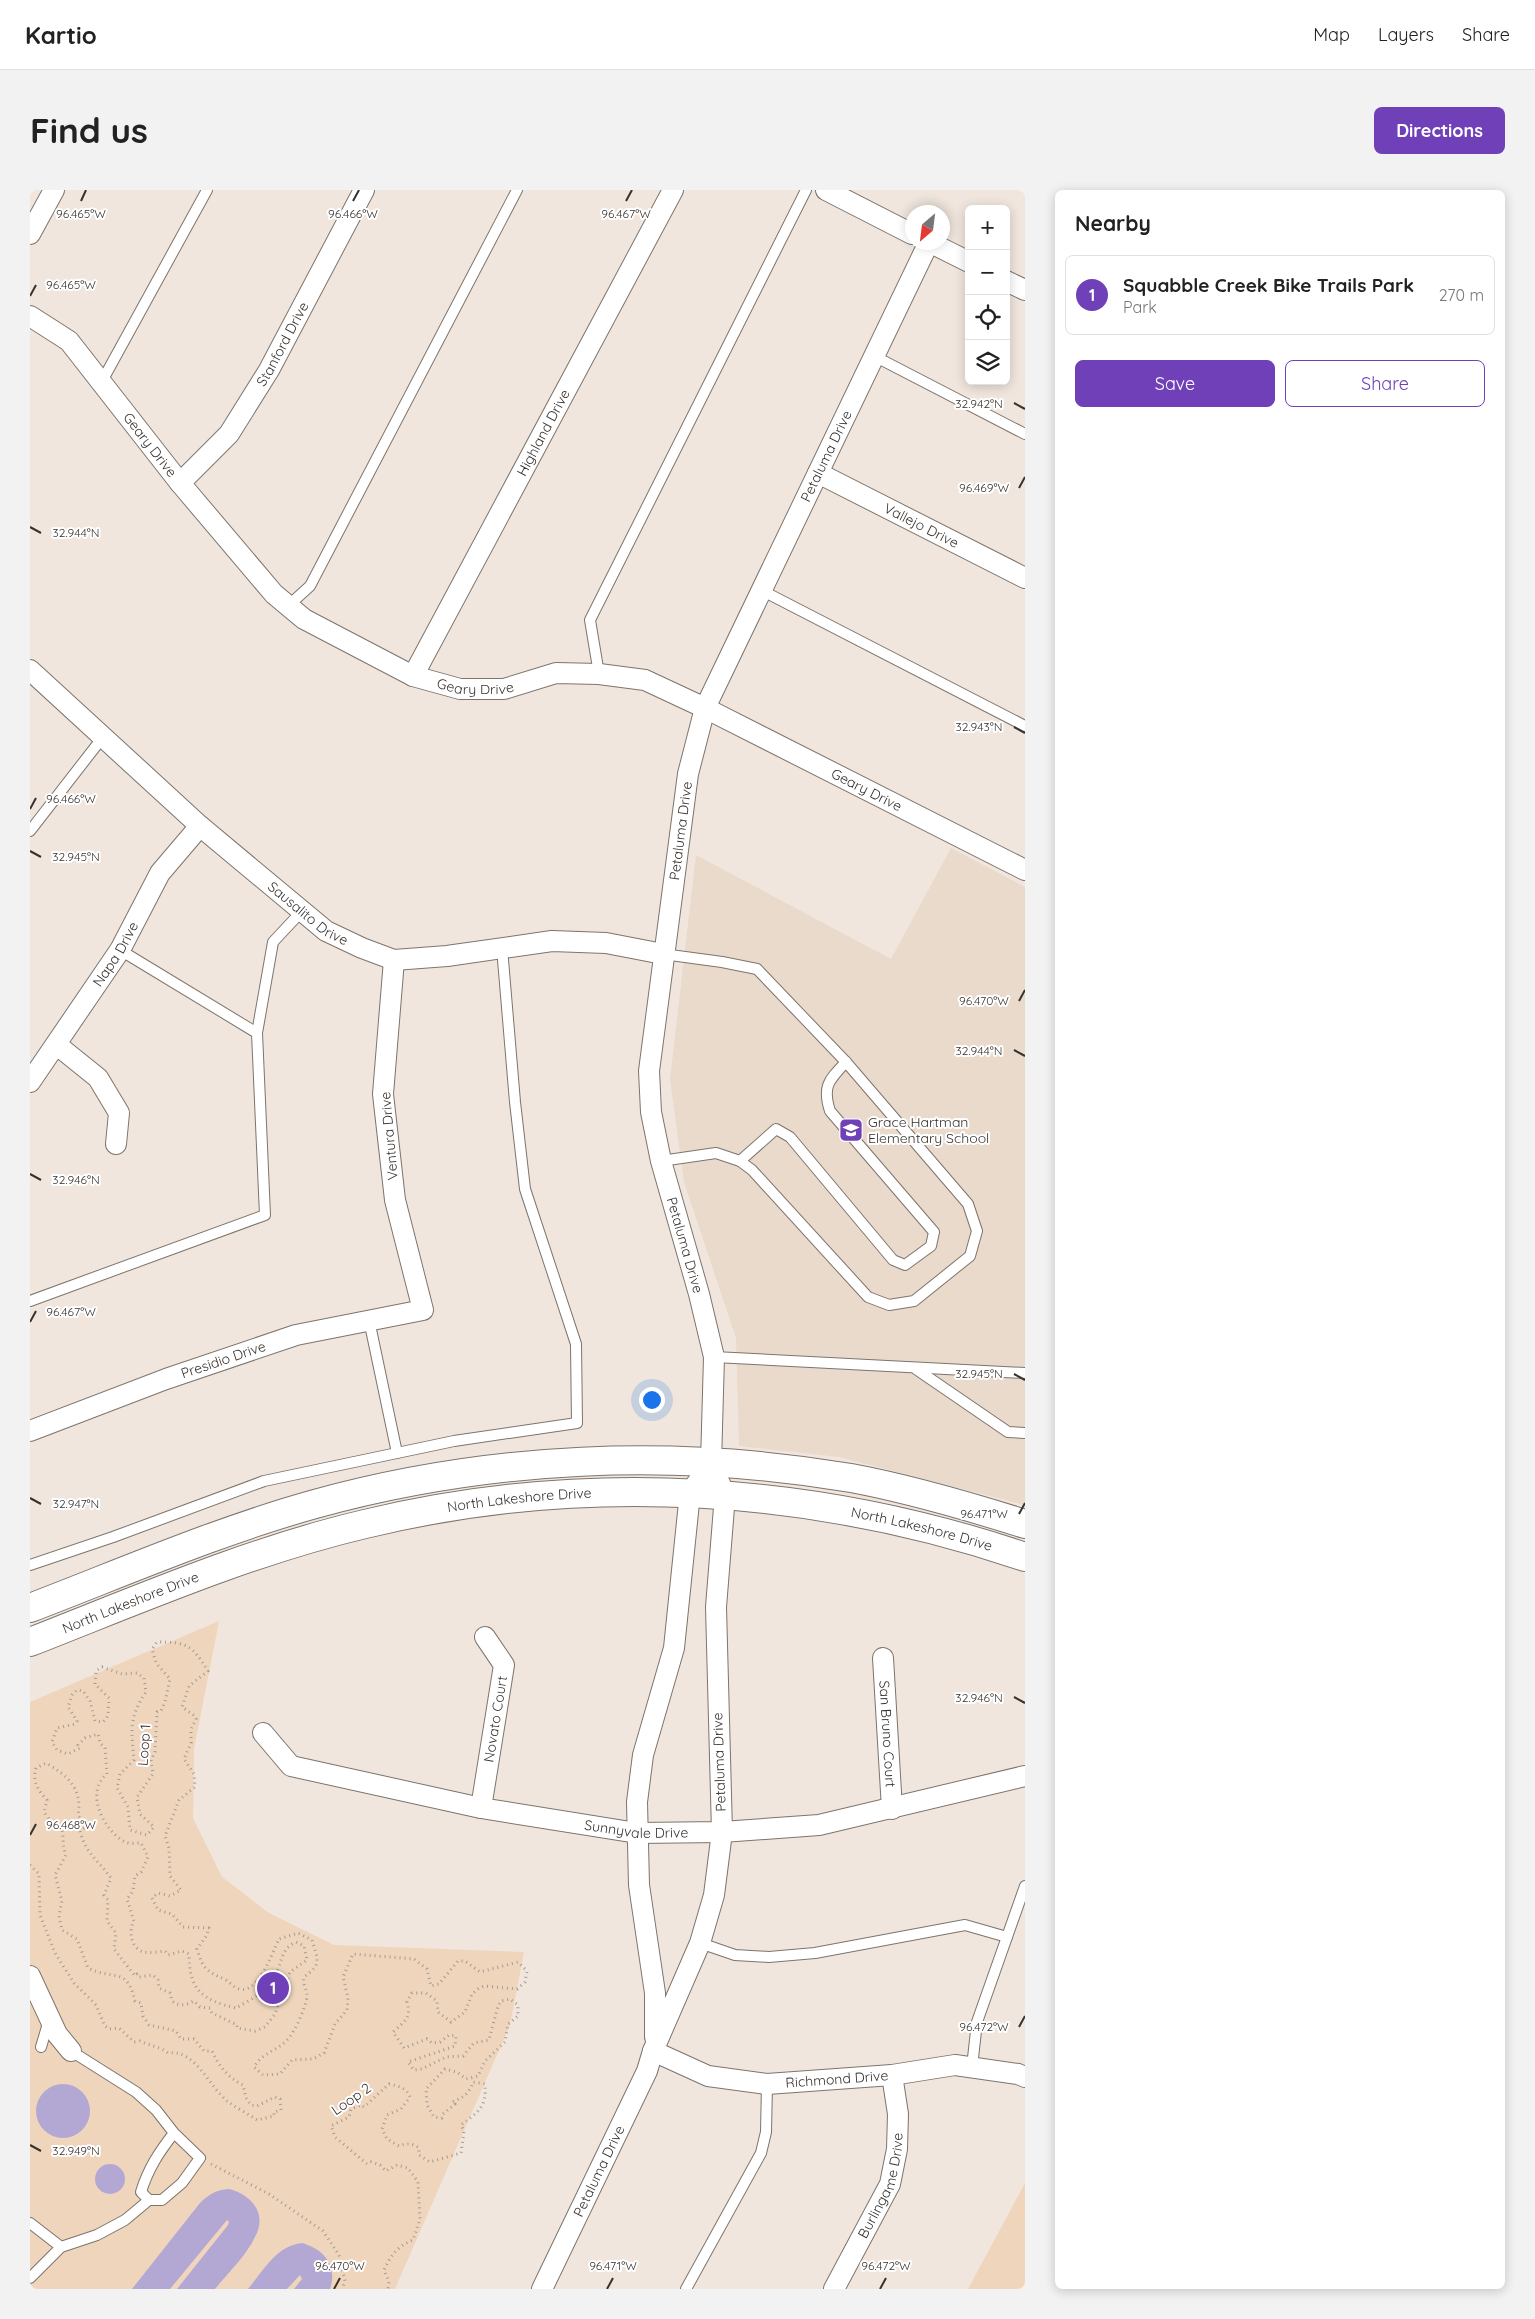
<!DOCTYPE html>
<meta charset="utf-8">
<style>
:root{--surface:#fff;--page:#f2f2f2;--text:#222;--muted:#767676;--line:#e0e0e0;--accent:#6f40b8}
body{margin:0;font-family:Quicksand,sans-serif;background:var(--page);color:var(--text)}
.controls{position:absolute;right:15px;top:15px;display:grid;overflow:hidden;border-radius:8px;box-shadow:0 2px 12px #0003}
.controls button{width:45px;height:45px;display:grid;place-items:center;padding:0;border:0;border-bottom:1px solid var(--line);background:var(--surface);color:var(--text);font:25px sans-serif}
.compass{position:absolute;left:875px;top:15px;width:45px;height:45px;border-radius:50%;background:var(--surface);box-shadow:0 2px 12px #0003;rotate:208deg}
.you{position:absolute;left:621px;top:1209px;width:18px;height:18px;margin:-12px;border:4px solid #fff;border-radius:50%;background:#1a73e8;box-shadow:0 0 0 8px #1a73e833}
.badge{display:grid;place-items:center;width:32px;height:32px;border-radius:50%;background:var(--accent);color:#fff;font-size:16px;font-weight:700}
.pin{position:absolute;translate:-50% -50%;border:2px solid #fff;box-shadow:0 1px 5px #0006}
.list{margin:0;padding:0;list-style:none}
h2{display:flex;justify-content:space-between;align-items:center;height:65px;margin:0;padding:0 20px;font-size:21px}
h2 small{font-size:16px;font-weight:400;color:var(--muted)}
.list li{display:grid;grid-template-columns:32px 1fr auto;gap:15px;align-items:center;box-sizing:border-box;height:80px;margin:0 10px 10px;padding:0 10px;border:1px solid var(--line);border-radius:8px}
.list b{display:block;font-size:19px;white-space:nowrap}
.list p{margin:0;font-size:16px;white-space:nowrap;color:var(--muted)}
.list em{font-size:16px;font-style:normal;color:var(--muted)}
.actions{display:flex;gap:10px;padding:15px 20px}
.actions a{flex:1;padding:11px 0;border:1px solid var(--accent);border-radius:8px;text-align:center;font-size:18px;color:var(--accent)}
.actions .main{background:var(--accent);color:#fff}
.icon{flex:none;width:28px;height:28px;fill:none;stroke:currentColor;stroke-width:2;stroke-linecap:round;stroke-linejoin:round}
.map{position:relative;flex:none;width:995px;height:2099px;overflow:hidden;border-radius:8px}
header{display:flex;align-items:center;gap:30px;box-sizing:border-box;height:70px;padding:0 25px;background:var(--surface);border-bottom:1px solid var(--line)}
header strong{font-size:24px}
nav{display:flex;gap:28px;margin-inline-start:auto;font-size:18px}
.intro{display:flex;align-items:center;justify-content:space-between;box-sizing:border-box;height:120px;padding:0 30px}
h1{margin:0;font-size:35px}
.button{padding:12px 22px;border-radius:8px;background:var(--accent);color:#fff;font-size:18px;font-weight:700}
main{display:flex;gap:30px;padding:0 30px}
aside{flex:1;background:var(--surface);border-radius:8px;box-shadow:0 2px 12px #0003}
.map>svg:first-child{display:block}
.built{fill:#e9dacb}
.green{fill:#efd5bc}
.water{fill:#b3a7d3}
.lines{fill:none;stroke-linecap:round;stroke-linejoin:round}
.lane-casing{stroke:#7d746c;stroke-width:12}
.street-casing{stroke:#7d746c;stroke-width:22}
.secondary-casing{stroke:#7d746c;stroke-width:30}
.path{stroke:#a29b94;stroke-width:3;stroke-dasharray:1 4;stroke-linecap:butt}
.lane{stroke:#fff;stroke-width:10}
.street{stroke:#fff;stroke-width:20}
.secondary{stroke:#fff;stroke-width:28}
.ticks{fill:none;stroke:#36322f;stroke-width:2}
.labels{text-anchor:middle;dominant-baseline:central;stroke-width:4;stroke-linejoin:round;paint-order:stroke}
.street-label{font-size:14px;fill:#36322f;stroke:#fff}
.poi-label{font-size:14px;fill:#36322f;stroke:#fff;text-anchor:start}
.ticks-label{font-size:12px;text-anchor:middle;fill:#36322f;stroke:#fff;stroke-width:4;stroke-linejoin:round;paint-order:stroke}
</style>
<header>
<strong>Kartio</strong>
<nav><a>Map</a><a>Layers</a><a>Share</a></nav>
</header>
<div class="intro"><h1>Find us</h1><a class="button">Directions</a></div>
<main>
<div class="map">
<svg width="995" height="2099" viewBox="0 0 995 2099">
<rect width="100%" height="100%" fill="#f0e6dd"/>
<path class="built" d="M 921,658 L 995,697 L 995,1315 L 809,1267 L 709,1256 L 706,1148 L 654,992 L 640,889 L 666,665 L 861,769 Z"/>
<g class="green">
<path d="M 189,1431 L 164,1559 L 163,1628 L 192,1687 L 239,1723 L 304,1755 L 494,1762 L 480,1835 L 365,2099 L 0,2099 L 0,1512 Z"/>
<path d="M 995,1993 L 995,2099 L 938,2099 Z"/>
</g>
<g class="water">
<circle cx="33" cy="1921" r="27"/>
<circle cx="80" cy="1989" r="15"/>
<path d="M 199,1999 C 221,2004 238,2024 225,2047 C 216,2066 198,2083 185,2099 L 147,2099 L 198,2035 L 199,2032 L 197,2030 L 140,2099 L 102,2099 L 170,2013 C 179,2004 186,2000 199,1999 Z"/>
<path d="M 272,2053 C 294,2059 308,2076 300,2099 L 264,2099 L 272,2089 L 270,2085 L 257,2099 L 218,2099 C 234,2080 246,2056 272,2053 Z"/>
</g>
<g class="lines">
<g class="lane-casing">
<g id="lane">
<path d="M 844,166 L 995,244"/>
<path d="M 71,193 L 177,0"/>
<path d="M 731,400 L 995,536"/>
<path d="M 258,416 L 280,396 L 487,0"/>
<path d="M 569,484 L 560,430 L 776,0"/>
<path d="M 0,641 L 73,547"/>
<path d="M 227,843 L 243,752 L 272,721"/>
<path d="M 631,971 L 686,963 L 710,971 L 722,980 L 838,1107 L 859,1115 L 884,1111 L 940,1066 L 947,1041 L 938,1014 L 816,872 L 727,779 L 692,772 L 633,764"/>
<path d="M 710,971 L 746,939 L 760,947 L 863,1070 L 875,1075 L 901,1056 L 904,1042 L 800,921 C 792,896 799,890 816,872"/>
<path d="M 0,1111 L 235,1025 L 227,843 L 90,760"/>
<path d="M 339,1130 L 367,1263"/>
<path d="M 684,1167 L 995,1183"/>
<path d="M 886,1179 L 978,1242 L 995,1243"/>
<path d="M 0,1375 L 83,1347 L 234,1291 L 424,1251 L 547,1233 L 546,1154 L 495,999 L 485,912 L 472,758"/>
<path d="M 670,1753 L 705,1765 L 739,1767 L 785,1763 L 935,1735 L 977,1747"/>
<path d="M 11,1857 L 19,1830"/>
<path d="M 41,1861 L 106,1902 L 126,1920 L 144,1943 L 170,1968 L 152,1993 L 132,2010 L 119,2010 L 111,2002 C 118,1979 129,1962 144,1943"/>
<path d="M 942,1877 L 947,1832 L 995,1696"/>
<path d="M 0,2033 L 31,2057"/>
<path d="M 0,2088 L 31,2057 L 67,2045 L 95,2030 L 119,2010"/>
<path d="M 656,2099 L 731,1963 L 736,1942 L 737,1894"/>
</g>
</g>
<g class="street-casing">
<g id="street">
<path d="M 796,0 L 882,44"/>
<path d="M 0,44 L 24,0"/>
<path d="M 976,91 L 995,100"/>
<path id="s1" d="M 0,126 L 39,151 L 150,293 L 244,404 L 274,429 L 383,486 L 430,499 L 474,499 L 526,483 L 569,484 L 615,490 L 675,518 L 995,680"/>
<path id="s2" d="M 788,283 L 995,388"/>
<path id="s3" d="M 150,293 L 199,244 L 239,180 L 334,0"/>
<path id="s4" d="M 0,480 L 170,636 L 296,741 L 332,758 L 364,770 L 417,766 L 522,751 L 576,753 L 633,764"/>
<path id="s5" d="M 383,486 L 643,0"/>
<path d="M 27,855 L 68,888 L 89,923 L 86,954"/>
<path id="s6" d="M 0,892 L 90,760 L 130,683 L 170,636"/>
<path id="s7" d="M 0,1241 L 136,1189 L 266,1145 L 393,1120 L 365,1010 L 353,904 L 364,770"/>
<path id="s8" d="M 853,1468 L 862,1619"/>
<path id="s9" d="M 233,1543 L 261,1576 L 451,1618 L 607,1643 L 692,1642 L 789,1635 L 995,1586"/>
<path id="s10" d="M 451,1618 L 474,1475 L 455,1447"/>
<path d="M 0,1786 L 27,1844 L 41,1861"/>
<path d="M 625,1847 L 625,1803 L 609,1695 L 607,1612 L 613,1565 L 644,1458 L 660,1303 L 681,1273"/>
<path id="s11" d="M 623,1861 L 678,1886 L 737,1894 L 862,1885 L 925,1875 L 988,1884 L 995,1887"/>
<path id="s12" d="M 512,2099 L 617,1881 L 623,1861 L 670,1753 L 684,1705 L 692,1642 L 686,1417 L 695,1305 L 681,1273 L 684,1167 L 669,1104 L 631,971 L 621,922 L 619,881 L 658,584 L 675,518 L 899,52 L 939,72"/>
<path id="s13" d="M 804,2099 L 860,1994 L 867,1959 L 868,1924 L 862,1885"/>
</g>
</g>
<g class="secondary-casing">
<g id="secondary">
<path d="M 0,1418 C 94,1382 188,1341 285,1314 C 459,1266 643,1258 821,1288 C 880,1299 938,1316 995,1334"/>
<path id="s14" d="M 0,1452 C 110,1409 220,1361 335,1334 C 554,1281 783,1295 995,1367"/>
</g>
</g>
<g class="path">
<path d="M 0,1675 L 9,1684 L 10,1725 L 25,1763 L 44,1793 L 66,1815 L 75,1836 L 79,1839 L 89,1838 L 104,1852 L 110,1851 C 120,1856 129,1856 138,1863 C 165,1859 179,1896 197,1911 C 206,1918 217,1923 227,1930 L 244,1926 L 244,1922 L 251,1920 L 250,1909 L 245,1907 L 227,1916 L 221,1915 L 216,1908 L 213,1895 C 198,1888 189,1876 182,1861 L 174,1861 L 164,1849 L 151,1849 L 146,1841 L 119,1835 L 113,1826 L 111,1813 L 105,1811 C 97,1776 84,1791 58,1778 L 47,1749 L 32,1740 L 29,1726 L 32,1711 L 25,1685 L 36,1665 C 32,1656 34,1649 32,1640 L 25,1637 L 14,1622 L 17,1610 C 8,1600 2,1592 6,1578 L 16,1573 C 37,1585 53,1599 48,1625 L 56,1637 L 50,1641 C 56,1664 68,1670 81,1688 L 74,1705 L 78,1710 L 77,1731 L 86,1743 L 84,1759 L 105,1786 L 107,1784 L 109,1787 L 123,1785 L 128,1790 L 129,1798 L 140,1803 L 142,1811 C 150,1817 156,1815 164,1811 L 170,1817 L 180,1818 L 182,1823 L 207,1835 L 207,1838 L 225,1841 L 235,1837 L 245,1824 L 260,1782 L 277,1770 L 274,1756 L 266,1752 C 249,1760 252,1775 244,1789 C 237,1802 218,1811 206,1818 C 172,1810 159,1800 159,1764 L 152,1761 L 138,1765 L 135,1761 C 128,1762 120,1763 114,1762 C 101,1759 98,1741 104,1731 L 97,1709 L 103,1701 L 105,1686 L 111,1682 L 118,1667 L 111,1653 C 106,1653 100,1654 95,1652 C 74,1641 54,1602 77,1584 L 75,1558 L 70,1553 L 68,1544 L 55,1548 L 48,1555 L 50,1558 L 38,1564 L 27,1560 L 22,1552 L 27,1538 L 45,1534 L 47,1531 L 38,1517 L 42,1505 L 47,1500 L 53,1501 L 60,1511 L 65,1531 L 73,1532 L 78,1526 L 79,1508 L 65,1494 L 66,1481 L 72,1477 L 92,1484 L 107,1483 L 114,1488 L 116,1502 C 99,1527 101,1541 104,1570 L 90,1584 L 87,1598 L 98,1617 L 100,1640 L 117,1645 L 124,1637 L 110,1624 L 107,1607 L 123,1584 L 121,1570 L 125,1562 L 127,1522 L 131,1521 L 135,1512 L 140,1489 L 126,1473 L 122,1459 L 127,1452 C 157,1452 162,1455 178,1481 L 159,1496 L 152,1517 L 165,1526 L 166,1529 L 161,1539 L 161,1553 L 154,1569 L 164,1584 L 165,1597 L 149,1610 L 135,1646 L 139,1658 L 140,1686 L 151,1700 L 140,1706 L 128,1703 L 122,1708 L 128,1720 L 142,1724 L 153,1737 L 179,1738 L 177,1745 L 167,1759 C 173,1779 176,1781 194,1789 C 199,1791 202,1796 207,1798 C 227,1808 242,1763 249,1749 L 268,1743 L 282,1750 C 288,1770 292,1774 274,1787 C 272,1794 277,1799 277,1806 C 276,1817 265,1842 257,1850 C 247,1861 233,1862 224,1877 L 233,1885 L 250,1884 L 262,1870 L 283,1869 L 294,1863 L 305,1834 L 317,1820 L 318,1808 L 313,1787 L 323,1764 L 384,1769 L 397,1779 L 401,1796 L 409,1794 L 428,1771 L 435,1771 L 450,1782 L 488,1772 L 497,1781 L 495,1792 L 487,1799 L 454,1796 L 449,1798 L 442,1804 L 435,1822 L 421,1832 L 408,1822 L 407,1811 L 396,1803 L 382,1803 L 377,1812 C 382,1828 374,1832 363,1842 L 374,1858 L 397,1849 L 402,1853 L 410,1852 L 419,1845 L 426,1846 L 425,1856 L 378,1872 L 384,1880 L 392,1879 L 416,1867 L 433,1866 L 444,1853 L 459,1850 L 468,1816 L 471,1811 L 480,1809 L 488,1815 L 488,1826 L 478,1834 L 475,1852 L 455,1871 L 448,1886 L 436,1889 L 427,1882 L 415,1879 L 396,1899 L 397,1915 L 404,1927 L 412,1928 L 413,1924 L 425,1914 L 422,1912 C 434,1907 439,1904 443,1892 L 455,1894 C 457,1917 448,1922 431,1935 L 434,1941 L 431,1963 L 400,1972 L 389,1965 L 389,1958 C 382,1953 377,1953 369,1956 L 357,1949 L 352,1939 L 357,1925 L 371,1919 L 380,1907 C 377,1898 368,1896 359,1894 L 334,1917 L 331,1915 L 321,1919 L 319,1927 L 301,1936 L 305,1947 L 337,1974 L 341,1972 L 350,1975 L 356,1981 L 367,1975 L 378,1978 L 388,1992 L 390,2029 L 383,2050 C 369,2055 360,2066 354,2080 L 359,2092 L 358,2099"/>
<path d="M 181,1974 L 239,2004 L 293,2041 L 309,2065 L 315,2091 L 312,2099"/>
</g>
<use href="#lane" class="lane"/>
<use href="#street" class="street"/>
<use href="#secondary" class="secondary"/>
</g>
<path class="ticks" d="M 51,11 L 56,0M 323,11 L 329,0M 596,11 L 602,0M 0,106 L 6,95M 984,213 L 995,219M 989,298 L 995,287M 0,337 L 11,343M 984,537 L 995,543M 0,619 L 6,608M 0,661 L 11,667M 989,811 L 995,800M 984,860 L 995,866M 0,984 L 11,990M 0,1132 L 6,1121M 984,1184 L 995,1190M 0,1308 L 11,1314M 989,1324 L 995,1313M 984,1507 L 995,1513M 0,1645 L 6,1634M 989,1837 L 995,1826M 0,1955 L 11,1961M 304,2099 L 310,2088M 577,2099 L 583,2088M 850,2099 L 856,2088"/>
<defs>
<g id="school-square" transform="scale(1.25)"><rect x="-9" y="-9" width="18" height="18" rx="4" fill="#6f40b8" stroke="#fff"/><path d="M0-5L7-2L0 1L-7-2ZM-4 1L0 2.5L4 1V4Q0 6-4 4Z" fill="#fff"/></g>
</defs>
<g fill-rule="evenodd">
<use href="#school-square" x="821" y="940"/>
</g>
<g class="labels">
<g class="street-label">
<text stroke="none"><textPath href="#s3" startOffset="174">Stanford Drive</textPath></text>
<text stroke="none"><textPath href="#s5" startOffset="276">Highland Drive</textPath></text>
<text stroke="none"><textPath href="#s1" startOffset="178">Geary Drive</textPath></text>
<text stroke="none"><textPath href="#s12" startOffset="1914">Petaluma Drive</textPath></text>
<text stroke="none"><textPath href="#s2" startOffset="116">Vallejo Drive</textPath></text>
<text stroke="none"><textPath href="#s1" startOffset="598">Geary Drive</textPath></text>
<text stroke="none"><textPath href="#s1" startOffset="1018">Geary Drive</textPath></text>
<text stroke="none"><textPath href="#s12" startOffset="1509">Petaluma Drive</textPath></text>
<text stroke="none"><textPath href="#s4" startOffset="370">Sausalito Drive</textPath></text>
<text stroke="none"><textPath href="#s6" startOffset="154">Napa Drive</textPath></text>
<text transform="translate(359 946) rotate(-95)">Ventura Drive</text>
<text transform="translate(655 1055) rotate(74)">Petaluma Drive</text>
<text stroke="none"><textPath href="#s7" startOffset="206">Presidio Drive</textPath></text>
<text stroke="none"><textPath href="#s14" startOffset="512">North Lakeshore Drive</textPath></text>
<text stroke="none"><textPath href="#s14" startOffset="918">North Lakeshore Drive</textPath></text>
<text stroke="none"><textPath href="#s14" startOffset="108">North Lakeshore Drive</textPath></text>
<text stroke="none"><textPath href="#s10" startOffset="90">Novato Court</textPath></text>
<text stroke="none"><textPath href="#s8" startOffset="76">San Bruno Court</textPath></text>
<text transform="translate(114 1555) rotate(-86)">Loop 1</text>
<text transform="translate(689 1572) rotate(-92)">Petaluma Drive</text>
<text stroke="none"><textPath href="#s9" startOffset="395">Sunnyvale Drive</textPath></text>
<text stroke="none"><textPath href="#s11" startOffset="190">Richmond Drive</textPath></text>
<text transform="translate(321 1909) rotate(-35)">Loop 2</text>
<text stroke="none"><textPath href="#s12" startOffset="131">Petaluma Drive</textPath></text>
<text stroke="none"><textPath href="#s13" startOffset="115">Burlingame Drive</textPath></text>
</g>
<g class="poi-label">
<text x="838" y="932">Grace Hartman<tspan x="838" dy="16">Elementary School</tspan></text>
</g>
</g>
<g class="ticks-label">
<text x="51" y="28">96.465°W</text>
<text x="323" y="28">96.466°W</text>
<text x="596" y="28">96.467°W</text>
<text x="41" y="99">96.465°W</text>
<text x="949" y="218">32.942°N</text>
<text x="954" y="302">96.469°W</text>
<text x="46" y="347">32.944°N</text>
<text x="949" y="541">32.943°N</text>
<text x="41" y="613">96.466°W</text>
<text x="46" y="671">32.945°N</text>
<text x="954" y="815">96.470°W</text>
<text x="949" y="865">32.944°N</text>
<text x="46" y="994">32.946°N</text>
<text x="41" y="1126">96.467°W</text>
<text x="949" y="1188">32.945°N</text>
<text x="46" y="1318">32.947°N</text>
<text x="954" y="1328">96.471°W</text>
<text x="949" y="1512">32.946°N</text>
<text x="41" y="1639">96.468°W</text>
<text x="954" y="1841">96.472°W</text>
<text x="46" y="1965">32.949°N</text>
<text x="310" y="2080">96.470°W</text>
<text x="583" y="2080">96.471°W</text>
<text x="856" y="2080">96.472°W</text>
</g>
</svg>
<div class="controls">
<button>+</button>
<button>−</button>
<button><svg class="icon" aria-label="locate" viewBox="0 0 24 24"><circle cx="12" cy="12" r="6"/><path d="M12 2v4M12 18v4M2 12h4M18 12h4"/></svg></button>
<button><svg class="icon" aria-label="layers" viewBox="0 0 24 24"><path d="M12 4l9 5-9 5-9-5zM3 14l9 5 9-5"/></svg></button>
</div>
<svg class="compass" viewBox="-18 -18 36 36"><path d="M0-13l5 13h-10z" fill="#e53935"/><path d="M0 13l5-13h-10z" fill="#767676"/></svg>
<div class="you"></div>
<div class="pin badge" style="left:243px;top:1798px">1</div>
</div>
<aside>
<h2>Nearby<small></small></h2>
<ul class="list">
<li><span class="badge">1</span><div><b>Squabble Creek Bike Trails Park</b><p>Park</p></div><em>270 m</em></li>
</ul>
<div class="actions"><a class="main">Save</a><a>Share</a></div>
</aside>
</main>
